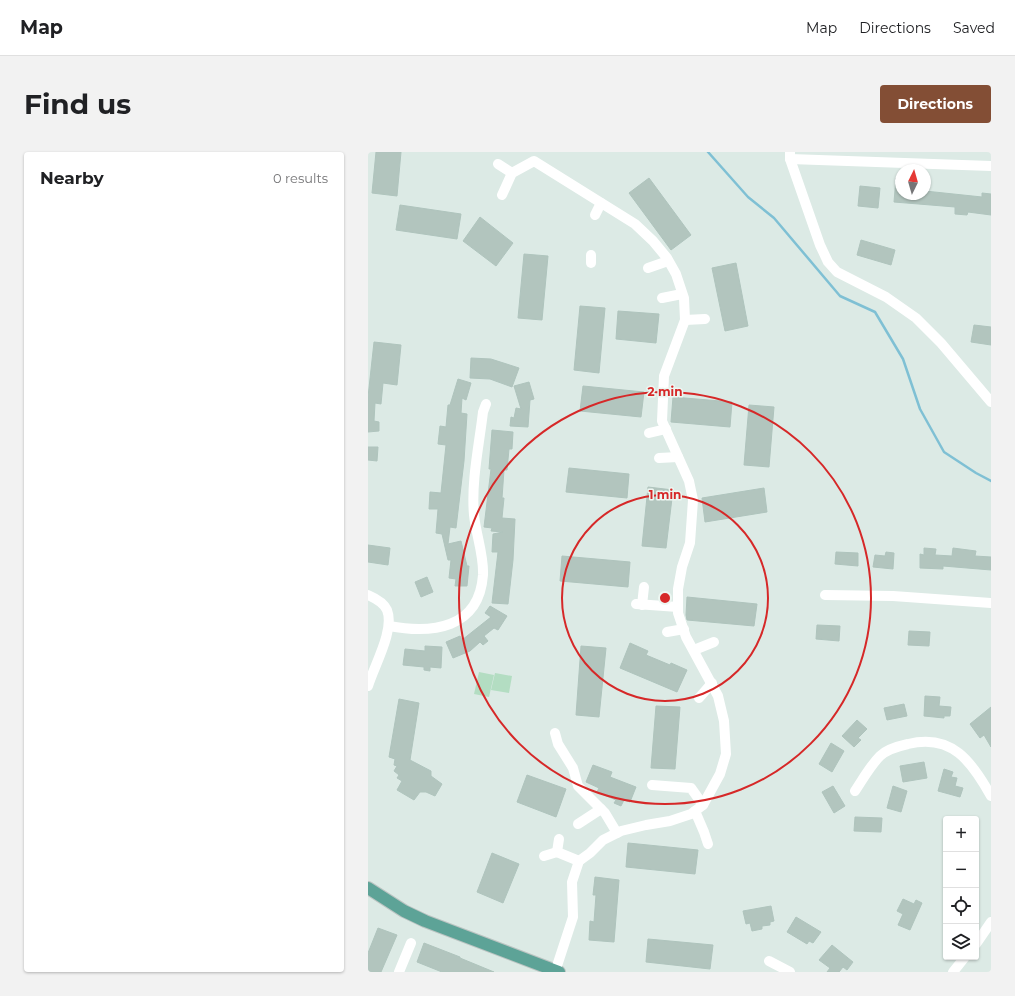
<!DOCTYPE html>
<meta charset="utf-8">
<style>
:root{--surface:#fff;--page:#f2f2f2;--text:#202124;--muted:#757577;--line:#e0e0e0;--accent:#834e35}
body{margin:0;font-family:Montserrat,sans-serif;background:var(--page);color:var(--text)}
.controls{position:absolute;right:12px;bottom:12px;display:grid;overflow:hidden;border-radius:4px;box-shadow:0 1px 3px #0004}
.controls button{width:36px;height:36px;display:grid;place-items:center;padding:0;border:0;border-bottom:1px solid var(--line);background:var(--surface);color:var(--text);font:20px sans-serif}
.compass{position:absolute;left:527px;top:12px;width:36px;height:36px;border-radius:50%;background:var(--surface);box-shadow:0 1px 3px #0004;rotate:5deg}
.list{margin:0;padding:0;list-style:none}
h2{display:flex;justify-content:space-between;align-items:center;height:52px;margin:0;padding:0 16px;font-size:17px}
h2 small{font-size:13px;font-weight:400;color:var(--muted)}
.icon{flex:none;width:22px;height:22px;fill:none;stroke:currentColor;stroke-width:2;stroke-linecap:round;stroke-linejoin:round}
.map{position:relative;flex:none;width:623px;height:820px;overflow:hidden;border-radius:4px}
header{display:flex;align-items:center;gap:24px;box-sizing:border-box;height:56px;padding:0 20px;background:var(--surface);border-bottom:1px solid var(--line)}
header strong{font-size:19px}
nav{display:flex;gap:22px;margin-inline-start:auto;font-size:14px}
.intro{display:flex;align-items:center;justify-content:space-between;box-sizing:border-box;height:96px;padding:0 24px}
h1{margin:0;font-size:28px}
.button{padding:10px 18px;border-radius:4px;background:var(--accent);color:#fff;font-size:14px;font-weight:700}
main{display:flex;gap:24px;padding:0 24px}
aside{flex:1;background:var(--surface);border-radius:4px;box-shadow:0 1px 3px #0004}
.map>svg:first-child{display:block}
.green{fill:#b3ddc2}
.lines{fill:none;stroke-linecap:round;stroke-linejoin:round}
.stream{stroke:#7fc0d4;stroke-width:2.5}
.building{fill:#b2c5be;stroke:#afc4bd}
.major-casing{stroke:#bbc4c2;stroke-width:14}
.minor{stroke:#fff;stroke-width:10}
.major{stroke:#5da397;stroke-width:12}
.ring{fill:none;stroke:#d62828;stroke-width:2}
.centre{fill:#d62828;stroke:#edf7f2;stroke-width:2}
.ring-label{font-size:12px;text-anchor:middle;font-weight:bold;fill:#d62828;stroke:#edf7f2;stroke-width:3;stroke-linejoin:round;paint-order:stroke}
</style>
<header>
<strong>Map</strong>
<nav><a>Map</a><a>Directions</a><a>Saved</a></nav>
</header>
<div class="intro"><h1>Find us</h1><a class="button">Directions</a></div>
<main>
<aside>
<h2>Nearby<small>0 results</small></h2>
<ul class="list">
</ul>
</aside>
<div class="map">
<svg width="623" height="820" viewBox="0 0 623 820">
<rect width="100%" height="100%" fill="#dceae5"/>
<g class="green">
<path d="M 111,520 L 126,523 L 121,545 L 106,542 Z"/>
<path d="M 127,521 L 144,524 L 141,541 L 123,538 Z"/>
</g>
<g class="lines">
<path class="stream" d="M 340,0 L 380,45 L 406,66 L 472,144 L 507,160 L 535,207 L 552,257 L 576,300 L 608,321 L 623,329"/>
</g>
<g class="building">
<path d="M 8,0 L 33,0 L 29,44 L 4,41 Z"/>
<path d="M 281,26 L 323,83 L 303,98 L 261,41 Z"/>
<path d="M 528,26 L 533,26 L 533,42 L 557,42 L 557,39 L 614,45 L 614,41 L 623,42 L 623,63 L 600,60 L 599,63 L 587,62 L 587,55 L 526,50 Z"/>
<path d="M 492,34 L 512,36 L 510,56 L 490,54 Z"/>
<path d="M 32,53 L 93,62 L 89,87 L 28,78 Z"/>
<path d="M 112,65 L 145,91 L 128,114 L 95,89 Z"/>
<path d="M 493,88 L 527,98 L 523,113 L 489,103 Z"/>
<path d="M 156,102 L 180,104 L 174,168 L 150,166 Z"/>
<path d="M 368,111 L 380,174 L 357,179 L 344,116 Z"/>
<path d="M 212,154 L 237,156 L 231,221 L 206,218 Z"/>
<path d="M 250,159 L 291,162 L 288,191 L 248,187 Z"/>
<path d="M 606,173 L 623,175 L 623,193 L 603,190 Z"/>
<path d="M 6,190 L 33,193 L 29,233 L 15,231 L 13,252 L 7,251 L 6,269 L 11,270 L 11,279 L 0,280 L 0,245 Z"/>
<path d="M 103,206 L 123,207 L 151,216 L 144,235 L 122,227 L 102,226 Z"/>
<path d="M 90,227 L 103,231 L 98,248 L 94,246 L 93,261 L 99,262 L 96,309 L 88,376 L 82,375 L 80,392 L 93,389 L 99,414 L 101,414 L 99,434 L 87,434 L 88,427 L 81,426 L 83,408 L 80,408 L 74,382 L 68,381 L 70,357 L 61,357 L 62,340 L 73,341 L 78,293 L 70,292 L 72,274 L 78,275 L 80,253 L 82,253 Z"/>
<path d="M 161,230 L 166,247 L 162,248 L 160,275 L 142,274 L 143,265 L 146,266 L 148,256 L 153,257 L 146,234 Z"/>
<path d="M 215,234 L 276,240 L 273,265 L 212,259 Z"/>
<path d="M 305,245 L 364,250 L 362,275 L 303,270 Z"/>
<path d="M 381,253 L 406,255 L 401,315 L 376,313 Z"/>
<path d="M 124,278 L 145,280 L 144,297 L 141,297 L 139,318 L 136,318 L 134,346 L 136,346 L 134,366 L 147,367 L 145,408 L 140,452 L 124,451 L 130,400 L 124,400 L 125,382 L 135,380 L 123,379 L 124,376 L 116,375 L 123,317 L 121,317 Z"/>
<path d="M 0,295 L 10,295 L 9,309 L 0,308 Z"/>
<path d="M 201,316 L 261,322 L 259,346 L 198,340 Z"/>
<path d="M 280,335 L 305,338 L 298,396 L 274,394 Z"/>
<path d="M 396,336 L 399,360 L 337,370 L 334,346 Z"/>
<path d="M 0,393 L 22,396 L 20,413 L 0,410 Z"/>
<path d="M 556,396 L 568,397 L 567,403 L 584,404 L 585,396 L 608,399 L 607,404 L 623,405 L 623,418 L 575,414 L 575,417 L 552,416 L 552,402 L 556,403 Z"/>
<path d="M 468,400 L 490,401 L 490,414 L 467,412 Z"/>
<path d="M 518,400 L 526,401 L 525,417 L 505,415 L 507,403 L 517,404 Z"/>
<path d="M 194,404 L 262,410 L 260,435 L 192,429 Z"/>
<path d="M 59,425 L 65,440 L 53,445 L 47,430 Z"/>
<path d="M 319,445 L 389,452 L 386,474 L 319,468 L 318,463 Z"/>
<path d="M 122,454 L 139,464 L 130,478 L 126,476 L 116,484 L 120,489 L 115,493 L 112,490 L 102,499 L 85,506 L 78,490 L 92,484 L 94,488 L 123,465 L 117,461 Z"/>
<path d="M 449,473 L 472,474 L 471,489 L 448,487 Z"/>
<path d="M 541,479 L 562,480 L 561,494 L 540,493 Z"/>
<path d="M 262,491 L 280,499 L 278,503 L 302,513 L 303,511 L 319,518 L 309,540 L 252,516 Z"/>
<path d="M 57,494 L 74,495 L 73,516 L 62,515 L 62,519 L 56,518 L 56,515 L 35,513 L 37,497 L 57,499 Z"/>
<path d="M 213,494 L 238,496 L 231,565 L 208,563 Z"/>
<path d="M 557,544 L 572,545 L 571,554 L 583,555 L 582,564 L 576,564 L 576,566 L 556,564 Z"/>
<path d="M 31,547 L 51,551 L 42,608 L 63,619 L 63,624 L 74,632 L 67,644 L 58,640 L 52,640 L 46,648 L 29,638 L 34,629 L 29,626 L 31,623 L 26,619 L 29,614 L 26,613 L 27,607 L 21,605 Z"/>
<path d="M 536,552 L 539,564 L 519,568 L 516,556 Z"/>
<path d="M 288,554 L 312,555 L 307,617 L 283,616 Z"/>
<path d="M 623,555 L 623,595 L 616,583 L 612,586 L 602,572 Z"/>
<path d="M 489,568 L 499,577 L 490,586 L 493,588 L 486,595 L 474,584 Z"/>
<path d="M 463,591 L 476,599 L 464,620 L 451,612 Z"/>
<path d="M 556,610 L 559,626 L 535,630 L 532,614 Z"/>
<path d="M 225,613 L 244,620 L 242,625 L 268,635 L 262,650 L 256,648 L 253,654 L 246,651 L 248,648 L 229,640 L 231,636 L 218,630 Z"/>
<path d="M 576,617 L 585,620 L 583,625 L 589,626 L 587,634 L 595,636 L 592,645 L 570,639 Z"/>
<path d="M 159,623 L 198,637 L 188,665 L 149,650 Z"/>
<path d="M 465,634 L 477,654 L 466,661 L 454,640 Z"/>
<path d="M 525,634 L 539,639 L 533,660 L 519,656 Z"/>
<path d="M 487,665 L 514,666 L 513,680 L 486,679 Z"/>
<path d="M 260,691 L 330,698 L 327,722 L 258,715 Z"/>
<path d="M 124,701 L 151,712 L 135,751 L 109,740 Z"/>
<path d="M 227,725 L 251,728 L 246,790 L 221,788 L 222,769 L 226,770 L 228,743 L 225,743 Z"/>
<path d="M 535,747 L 546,752 L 548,748 L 554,751 L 542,778 L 530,773 L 535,762 L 529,759 Z"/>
<path d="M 403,754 L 406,769 L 402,770 L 402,773 L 394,774 L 394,777 L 384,779 L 382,771 L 378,772 L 375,759 Z"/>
<path d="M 428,765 L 453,780 L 445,791 L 441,789 L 439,792 L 419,780 Z"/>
<path d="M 10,776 L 29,783 L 13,820 L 0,820 L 0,801 Z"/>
<path d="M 280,787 L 345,793 L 342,817 L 278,810 Z"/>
<path d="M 56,791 L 92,805 L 92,806 L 126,820 L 74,820 L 49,810 Z"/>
<path d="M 464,793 L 485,810 L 479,818 L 475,815 L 471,820 L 459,820 L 462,816 L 451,808 Z"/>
</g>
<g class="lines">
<g class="major-casing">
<path id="major" d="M 0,736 L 36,759 L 57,769 L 191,820"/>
</g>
<g class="minor">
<path d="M 422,0 L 422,7 L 452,93 L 460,110 L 469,120 L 518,145 L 548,166 L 573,191 L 623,250"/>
<path d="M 422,7 L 623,14"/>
<path d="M 130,12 L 144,21"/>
<path d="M 134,43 L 144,21 L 166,9 L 267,72 L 285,89 L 299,106 L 308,122 L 316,146 L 317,168 L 296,224 L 294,269 L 321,329 L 325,348 L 322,391 L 314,415 L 310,437 L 310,461 L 318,485 L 350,544 L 356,569 L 358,602 L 352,622 L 335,653 L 323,662 L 302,669 L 278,673 L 253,679 L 235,688 L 222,701 L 211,709 L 204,730 L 205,765 L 187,820"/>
<path d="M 227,63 L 233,51"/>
<path d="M 223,111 L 223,103"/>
<path d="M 280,116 L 300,109"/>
<path d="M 294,146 L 314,142"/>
<path d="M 317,168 L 337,167"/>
<path d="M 281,281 L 298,277"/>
<path d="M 291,306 L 310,305"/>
<path d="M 0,443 C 7,446 16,451 19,458 C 27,478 6,514 0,534"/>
<path d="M 457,443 L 525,444 L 623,451"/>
<path d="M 268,452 L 310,455"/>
<path d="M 274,453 L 276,435"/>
<path d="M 21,474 C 64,482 111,477 115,423 C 116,403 108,383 106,363 C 103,330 111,294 115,260 L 118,252"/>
<path d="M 299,480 L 316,477"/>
<path d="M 326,498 L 346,490"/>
<path d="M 331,546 L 344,531"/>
<path d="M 187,581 L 190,592 L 205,616 L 210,634 L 237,661 L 249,681"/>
<path d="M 284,633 L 323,636 L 335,653"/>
<path d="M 487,639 C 495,627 502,614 512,604 C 519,597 531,594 540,592 C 584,581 604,610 623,644"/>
<path d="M 327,659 L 336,680 L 340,692"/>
<path d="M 210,672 L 233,657"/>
<path d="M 191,687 L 189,700 L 211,709"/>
<path d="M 176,704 L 189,700"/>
<path d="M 608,792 L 623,770"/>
<path d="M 401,809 L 422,820"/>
<path d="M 31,820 L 43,791"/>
<path d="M 585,820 L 597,805"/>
</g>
<use href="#major" class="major"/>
</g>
<g class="ring">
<circle cx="297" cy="446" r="103"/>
<circle cx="297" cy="446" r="206"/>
</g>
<circle cx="297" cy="446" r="6" class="centre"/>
<g class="ring-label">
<text x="297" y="244">2 min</text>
<text x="297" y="347">1 min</text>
</g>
</svg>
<div class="controls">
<button>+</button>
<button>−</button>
<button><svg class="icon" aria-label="locate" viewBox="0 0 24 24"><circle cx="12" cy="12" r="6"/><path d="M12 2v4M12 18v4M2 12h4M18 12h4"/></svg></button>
<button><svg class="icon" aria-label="layers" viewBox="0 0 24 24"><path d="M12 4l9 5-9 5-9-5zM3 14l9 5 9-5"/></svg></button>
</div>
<svg class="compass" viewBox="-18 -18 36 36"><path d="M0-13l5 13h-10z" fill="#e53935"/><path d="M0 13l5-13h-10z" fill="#757577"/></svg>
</div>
</main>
